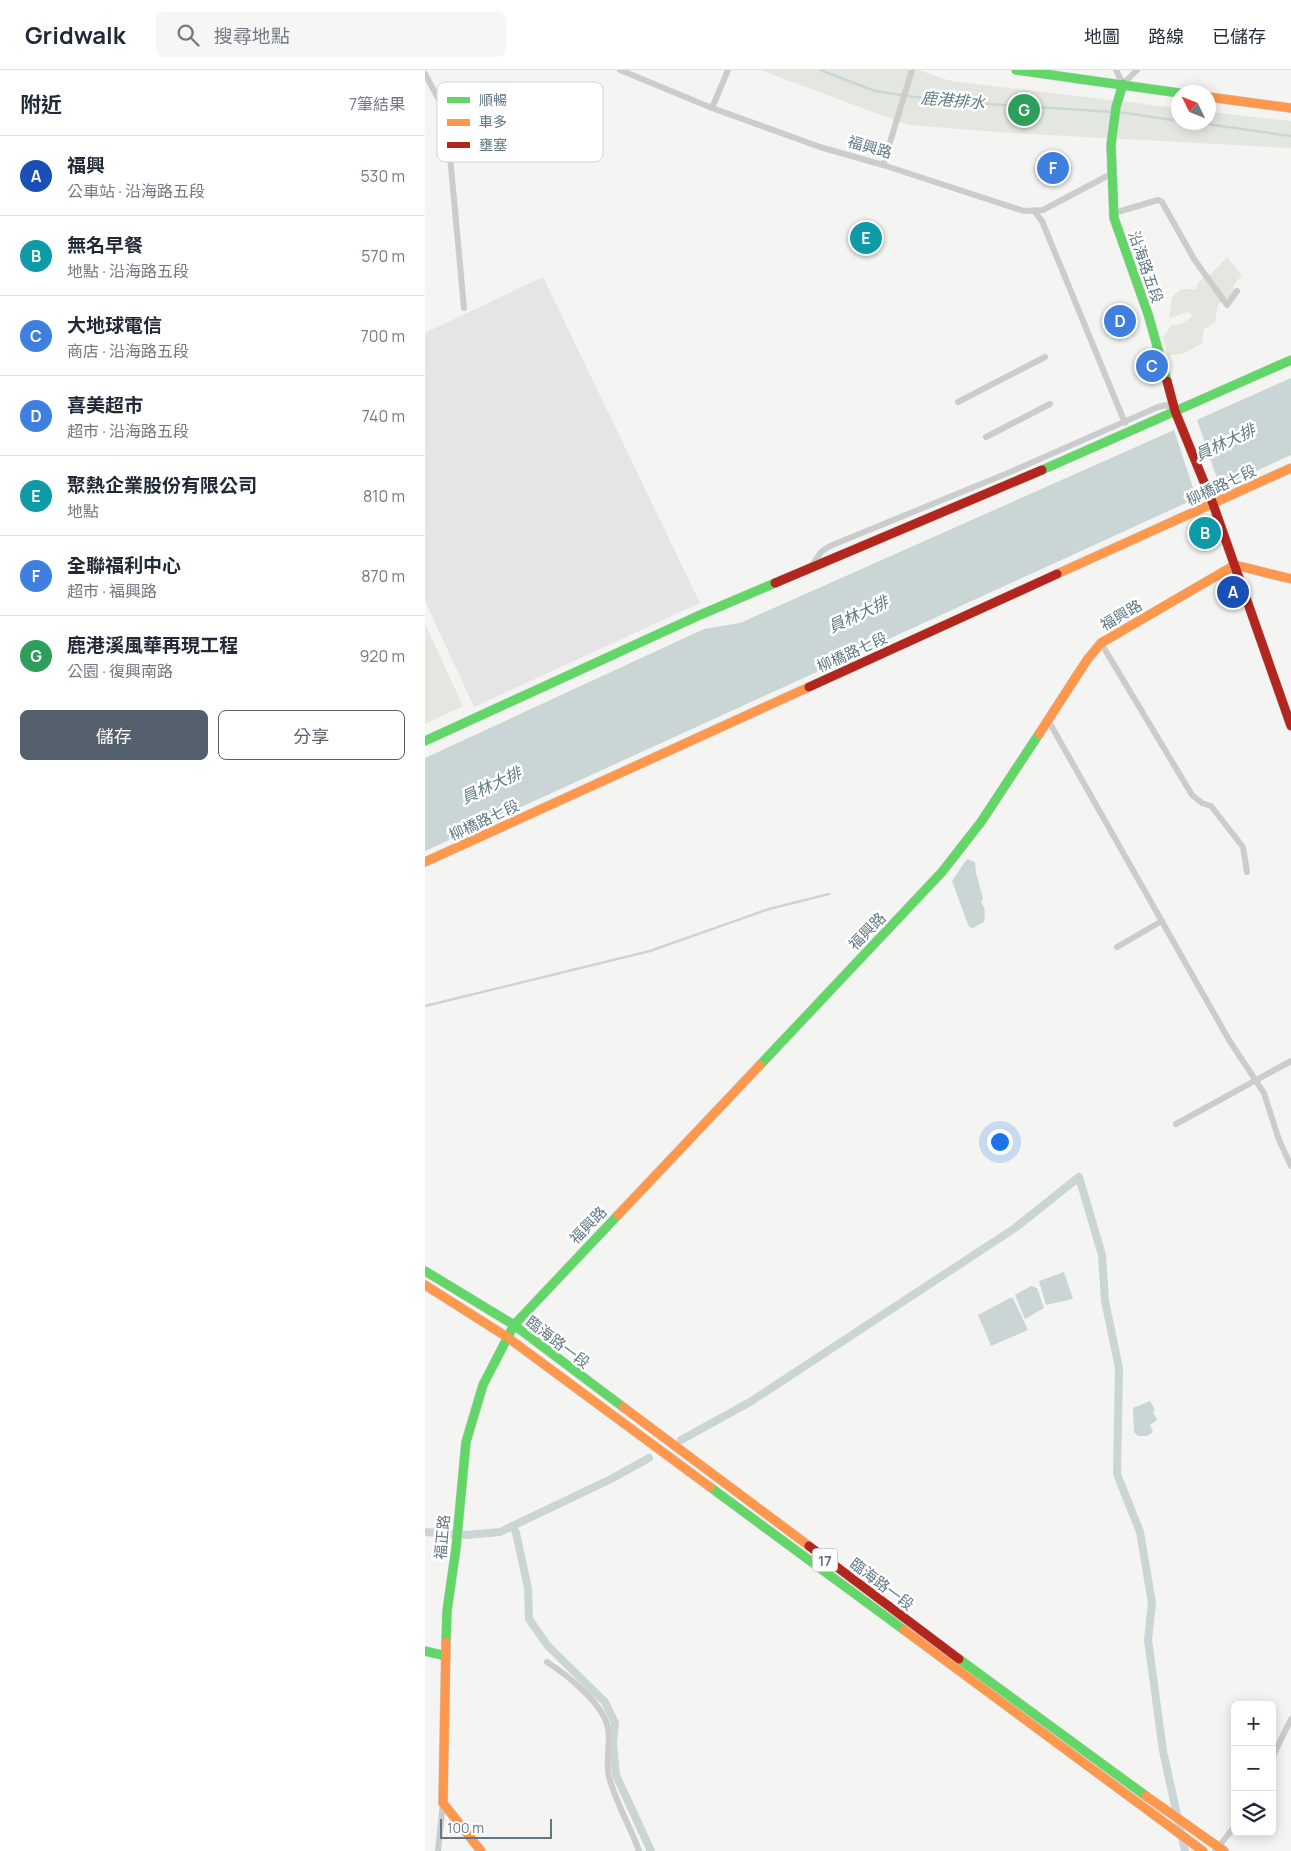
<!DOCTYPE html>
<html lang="zh-TW">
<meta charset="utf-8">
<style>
:root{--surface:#fff;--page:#f6f6f7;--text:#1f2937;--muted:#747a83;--line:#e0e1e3;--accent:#54606b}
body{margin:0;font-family:Manrope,"Noto Sans TC",sans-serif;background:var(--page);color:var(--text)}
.controls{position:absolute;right:15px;bottom:15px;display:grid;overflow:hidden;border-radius:8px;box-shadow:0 2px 12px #0003}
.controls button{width:45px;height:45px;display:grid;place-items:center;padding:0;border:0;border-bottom:1px solid var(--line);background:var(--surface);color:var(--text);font:25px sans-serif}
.compass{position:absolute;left:746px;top:15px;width:45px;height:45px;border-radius:50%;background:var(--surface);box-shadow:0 2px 12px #0003;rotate:313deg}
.scale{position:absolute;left:15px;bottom:12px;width:112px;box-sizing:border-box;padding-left:5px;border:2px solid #617884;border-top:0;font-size:14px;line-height:18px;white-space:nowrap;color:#617884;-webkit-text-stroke:4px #fff;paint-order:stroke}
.you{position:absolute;left:574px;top:1071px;width:18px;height:18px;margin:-12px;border:4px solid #fff;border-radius:50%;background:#1a73e8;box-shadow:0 0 0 8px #1a73e833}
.badge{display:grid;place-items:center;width:32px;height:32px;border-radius:50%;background:var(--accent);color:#fff;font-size:16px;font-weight:700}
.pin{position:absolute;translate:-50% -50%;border:2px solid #fff;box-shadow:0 1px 5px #0006}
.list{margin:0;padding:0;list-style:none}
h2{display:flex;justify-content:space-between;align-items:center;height:65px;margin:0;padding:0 20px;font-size:21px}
h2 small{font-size:16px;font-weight:400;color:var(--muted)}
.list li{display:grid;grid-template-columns:32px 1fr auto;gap:15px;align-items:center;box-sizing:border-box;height:80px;padding:0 20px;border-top:1px solid var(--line)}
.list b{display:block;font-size:19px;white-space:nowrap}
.list p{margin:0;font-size:16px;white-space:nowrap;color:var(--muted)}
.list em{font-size:16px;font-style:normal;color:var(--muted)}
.actions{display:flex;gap:10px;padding:15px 20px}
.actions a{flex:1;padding:11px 0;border:1px solid var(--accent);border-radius:8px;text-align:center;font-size:18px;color:var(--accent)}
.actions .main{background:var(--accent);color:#fff}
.icon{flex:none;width:28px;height:28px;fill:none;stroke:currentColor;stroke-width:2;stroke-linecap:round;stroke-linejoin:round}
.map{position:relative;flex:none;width:866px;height:1781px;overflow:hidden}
header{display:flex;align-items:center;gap:30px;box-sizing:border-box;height:70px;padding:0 25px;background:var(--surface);border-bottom:1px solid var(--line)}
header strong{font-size:24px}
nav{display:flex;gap:28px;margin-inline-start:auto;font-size:18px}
.search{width:350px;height:45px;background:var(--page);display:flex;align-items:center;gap:12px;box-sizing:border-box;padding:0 18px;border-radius:8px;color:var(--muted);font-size:19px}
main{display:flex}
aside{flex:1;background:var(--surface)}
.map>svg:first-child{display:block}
.built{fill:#e4e5e4}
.green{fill:#e4e7e0}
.water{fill:#cad5d6}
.pier{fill:#f4f4f2}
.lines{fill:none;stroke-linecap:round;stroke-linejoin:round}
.stream{stroke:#cad5d6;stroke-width:2.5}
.canal{stroke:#cad5d6;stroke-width:8}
.fast-casing{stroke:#cfd1d2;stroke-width:10}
.slow-casing{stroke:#cfd1d2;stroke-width:10}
.jam-casing{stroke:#cfd1d2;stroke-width:10}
.street{stroke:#cbcdcd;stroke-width:6}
.fast{stroke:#63d668;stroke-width:9}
.slow{stroke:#ff974d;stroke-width:9}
.jam{stroke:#b3261e;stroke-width:9}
.labels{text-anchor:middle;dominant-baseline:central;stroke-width:5;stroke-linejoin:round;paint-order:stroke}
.shield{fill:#fff;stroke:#90a0a9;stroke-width:1}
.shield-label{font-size:14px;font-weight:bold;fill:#617884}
.street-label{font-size:15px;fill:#617884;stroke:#fff}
.water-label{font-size:16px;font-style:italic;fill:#5d7b82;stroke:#fff}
.key{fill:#fff;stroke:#d0d6da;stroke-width:1}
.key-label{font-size:14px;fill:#617884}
</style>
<header>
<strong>Gridwalk</strong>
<div class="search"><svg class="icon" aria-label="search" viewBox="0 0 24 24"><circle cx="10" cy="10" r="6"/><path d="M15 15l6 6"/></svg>搜尋地點</div>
<nav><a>地圖</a><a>路線</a><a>已儲存</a></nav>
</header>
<main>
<aside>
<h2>附近<small>7筆結果</small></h2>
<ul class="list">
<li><span class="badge" style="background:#1a4fb4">A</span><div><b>福興</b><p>公車站 · 沿海路五段</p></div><em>530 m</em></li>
<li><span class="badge" style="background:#0f9aa8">B</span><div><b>無名早餐</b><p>地點 · 沿海路五段</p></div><em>570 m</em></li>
<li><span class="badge" style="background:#3f7fe0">C</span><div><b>大地球電信</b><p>商店 · 沿海路五段</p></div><em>700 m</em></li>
<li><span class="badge" style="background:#3f7fe0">D</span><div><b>喜美超市</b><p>超市 · 沿海路五段</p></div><em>740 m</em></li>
<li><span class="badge" style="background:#0f9aa8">E</span><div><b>聚熱企業股份有限公司</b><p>地點</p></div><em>810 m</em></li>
<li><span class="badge" style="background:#3f7fe0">F</span><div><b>全聯福利中心</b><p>超市 · 福興路</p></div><em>870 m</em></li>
<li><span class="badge" style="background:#2e9e5b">G</span><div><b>鹿港溪風華再現工程</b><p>公園 · 復興南路</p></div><em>920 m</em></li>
</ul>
<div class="actions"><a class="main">儲存</a><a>分享</a></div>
</aside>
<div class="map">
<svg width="866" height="1781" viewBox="0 0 866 1781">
<rect width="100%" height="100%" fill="#f4f4f2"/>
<path class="built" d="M 118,207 L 275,533 L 49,637 L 0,531 L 0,263 Z"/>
<g class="green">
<path d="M 335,0 L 493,0 L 526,11 L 753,38 L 754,52 L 784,52 L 784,42 L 866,51 L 866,78 L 586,63 L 483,55 Z"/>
<path d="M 802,187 L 817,205 L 808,216 L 811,226 L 793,234 L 790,252 L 779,259 L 777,273 L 760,283 L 743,286 L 738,267 L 747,255 L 755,255 L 768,246 L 763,242 L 744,248 L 747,227 L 756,219 L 771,219 L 772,214 L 782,203 L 784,206 Z"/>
<path d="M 0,554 L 38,636 L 0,654 Z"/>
</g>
<g class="water">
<path d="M 866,308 L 866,385 L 0,781 L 0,688 L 279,559 L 315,553 Z"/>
<path d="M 542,789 L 550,792 L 551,803 L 558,828 L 556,832 C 561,839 560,844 559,852 L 548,858 L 544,857 L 527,811 Z"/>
<path d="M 639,1202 L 648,1229 L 621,1235 L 614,1211 Z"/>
<path d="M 606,1216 L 612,1218 L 619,1238 L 600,1249 L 590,1225 Z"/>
<path d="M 585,1228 L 588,1228 L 603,1260 L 566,1276 L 553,1245 Z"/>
<path d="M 725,1331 L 730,1340 L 728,1342 L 732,1350 L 725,1355 L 728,1362 L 722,1366 L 713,1366 L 709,1362 L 708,1338 Z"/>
</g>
<path class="pier" d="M 771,347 L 796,420 L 772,430 L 748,357 Z"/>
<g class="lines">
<g class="stream">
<path d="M 395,0 L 450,21 L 517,31 L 688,42"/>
<path d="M 693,42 L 754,51"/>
<path d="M 768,52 L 866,66"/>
<path d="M 0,936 L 225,881 L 344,839 L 404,824"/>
</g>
<g class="canal">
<path d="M 256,1370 L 325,1332 L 590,1158 L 654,1107 L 677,1185 L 680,1231 L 694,1298 L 692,1404 L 715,1462 L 727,1533 L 723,1570 L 738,1681 L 760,1781"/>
<path d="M 87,1456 L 91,1463 L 103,1518 L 104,1549 L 123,1576 L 180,1632 L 190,1653 L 188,1673 L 191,1705 L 226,1781"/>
<path d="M 0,1462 L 41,1465 L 75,1462 L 186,1409 L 224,1388"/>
</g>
<g class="fast-casing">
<g id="fast">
<path d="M 591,0 L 754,23"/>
<path d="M 698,14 L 691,37 L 686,75 L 689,148 L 723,244 L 742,311"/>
<path d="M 617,400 L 866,290"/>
<path d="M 0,671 L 275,545 L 350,513"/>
<path d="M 335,995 L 517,802 L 556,752 L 614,664"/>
<path d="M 0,1201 L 89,1255 L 198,1337"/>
<path d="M 285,1417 L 479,1560"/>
<path d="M 21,1572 L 22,1541 L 31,1478 L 41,1372 L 58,1315 L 89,1255 L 193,1145"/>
<path d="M 0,1581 L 21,1586"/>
<path d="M 534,1589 L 721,1726"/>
</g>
</g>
<g class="slow-casing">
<g id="slow">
<path d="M 784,27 L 866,38"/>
<path d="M 632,504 L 866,398"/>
<path d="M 614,664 L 662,590 L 676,573 L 810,495 L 866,509"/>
<path d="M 0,792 L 384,617"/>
<path d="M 193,1145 L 335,995"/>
<path d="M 0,1215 L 82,1267 L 285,1417"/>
<path d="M 198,1337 L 384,1476"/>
<path d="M 479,1560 L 778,1781"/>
<path d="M 21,1572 L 18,1733 L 56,1781"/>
<path d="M 721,1726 L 799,1781"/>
</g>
</g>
<g class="jam-casing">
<g id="jam">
<path d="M 742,311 L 750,341 L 788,434 L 866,656"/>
<path d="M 350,513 L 617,400"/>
<path d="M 384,617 L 632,504"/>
<path d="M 384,1476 L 534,1589"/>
</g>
</g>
<g class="street">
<path d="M 195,0 L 287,38 L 395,77 L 458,95 L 599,141 L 618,140 L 686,104"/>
<path d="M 691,0 L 698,14 L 712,0"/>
<path d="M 0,4 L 20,41 L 22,53 L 39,238"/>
<path d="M 287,38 L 303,0"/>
<path d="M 458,95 L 487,0"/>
<path d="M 610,142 L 617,151 L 700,353"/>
<path d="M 689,143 L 733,130 L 737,132 L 769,189 L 802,235 L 812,221"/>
<path d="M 533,332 L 620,287"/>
<path d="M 561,367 L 625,334"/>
<path d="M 386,497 L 396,482 L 405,476 L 583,403 L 733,337 L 742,335 L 749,340"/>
<path d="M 676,573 L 767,725 L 777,733 L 786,736 L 818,777 L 822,802"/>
<path d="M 623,650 L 804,970 L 839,1023 L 854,1070 L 866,1096"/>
<path d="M 692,877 L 737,851"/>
<path d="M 751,1054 L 866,991"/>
<path d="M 122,1592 C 142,1605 178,1633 183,1658 C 186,1674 180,1691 184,1707 C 191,1733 205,1756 214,1781"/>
<path d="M 847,1688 L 866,1649"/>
<path d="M 13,1781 L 18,1733"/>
<path d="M 790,1781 L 810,1756"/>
</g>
<use href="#fast" class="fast"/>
<use href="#slow" class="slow"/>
<use href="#jam" class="jam"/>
</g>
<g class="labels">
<rect class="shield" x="387.5" y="1478.5" width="25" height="23" rx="4"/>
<g class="shield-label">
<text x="400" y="1490">17</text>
</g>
<g class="street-label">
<text transform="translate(445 77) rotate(16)">福興路</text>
<text transform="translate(721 197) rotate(71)">沿海路五段</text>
<text transform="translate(796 415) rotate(-25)">柳橋路七段</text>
<text transform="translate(696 545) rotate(-30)">福興路</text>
<text transform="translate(427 582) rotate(-24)">柳橋路七段</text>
<text transform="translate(59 750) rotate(-25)">柳橋路七段</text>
<text transform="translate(442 861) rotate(-46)">福興路</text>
<text transform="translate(163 1155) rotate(-46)">福興路</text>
<text transform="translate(133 1272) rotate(37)">臨海路一段</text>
<text transform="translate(17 1467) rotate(-85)">福正路</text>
<text transform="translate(457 1514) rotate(37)">臨海路一段</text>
</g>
<g class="water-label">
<text transform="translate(528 30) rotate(5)">鹿港排水</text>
<text transform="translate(800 372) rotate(-25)">員林大排</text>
<text transform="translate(433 544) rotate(-25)">員林大排</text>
<text transform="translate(66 715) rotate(-25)">員林大排</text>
</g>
</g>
<rect x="12" y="12" width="166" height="80" rx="8" class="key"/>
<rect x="22" y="27" width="23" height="6" fill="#63d668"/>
<rect x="22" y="49" width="23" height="7" fill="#ff974d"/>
<rect x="22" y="72" width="23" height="6" fill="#b3261e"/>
<g class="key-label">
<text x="54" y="35">順暢</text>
<text x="54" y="57">車多</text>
<text x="54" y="80">壅塞</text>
</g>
</svg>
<div class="controls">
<button>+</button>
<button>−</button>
<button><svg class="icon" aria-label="layers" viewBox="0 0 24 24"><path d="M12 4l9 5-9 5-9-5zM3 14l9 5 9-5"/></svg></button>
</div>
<svg class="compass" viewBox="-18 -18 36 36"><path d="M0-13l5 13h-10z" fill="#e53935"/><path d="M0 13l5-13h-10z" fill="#747a83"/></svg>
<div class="scale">100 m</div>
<div class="you"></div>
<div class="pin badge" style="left:808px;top:522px;background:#1a4fb4">A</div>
<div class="pin badge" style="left:780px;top:463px;background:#0f9aa8">B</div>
<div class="pin badge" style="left:727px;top:296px;background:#3f7fe0">C</div>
<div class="pin badge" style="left:695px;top:251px;background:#3f7fe0">D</div>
<div class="pin badge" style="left:441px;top:168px;background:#0f9aa8">E</div>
<div class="pin badge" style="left:628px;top:98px;background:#3f7fe0">F</div>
<div class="pin badge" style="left:599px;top:40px;background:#2e9e5b">G</div>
</div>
</main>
